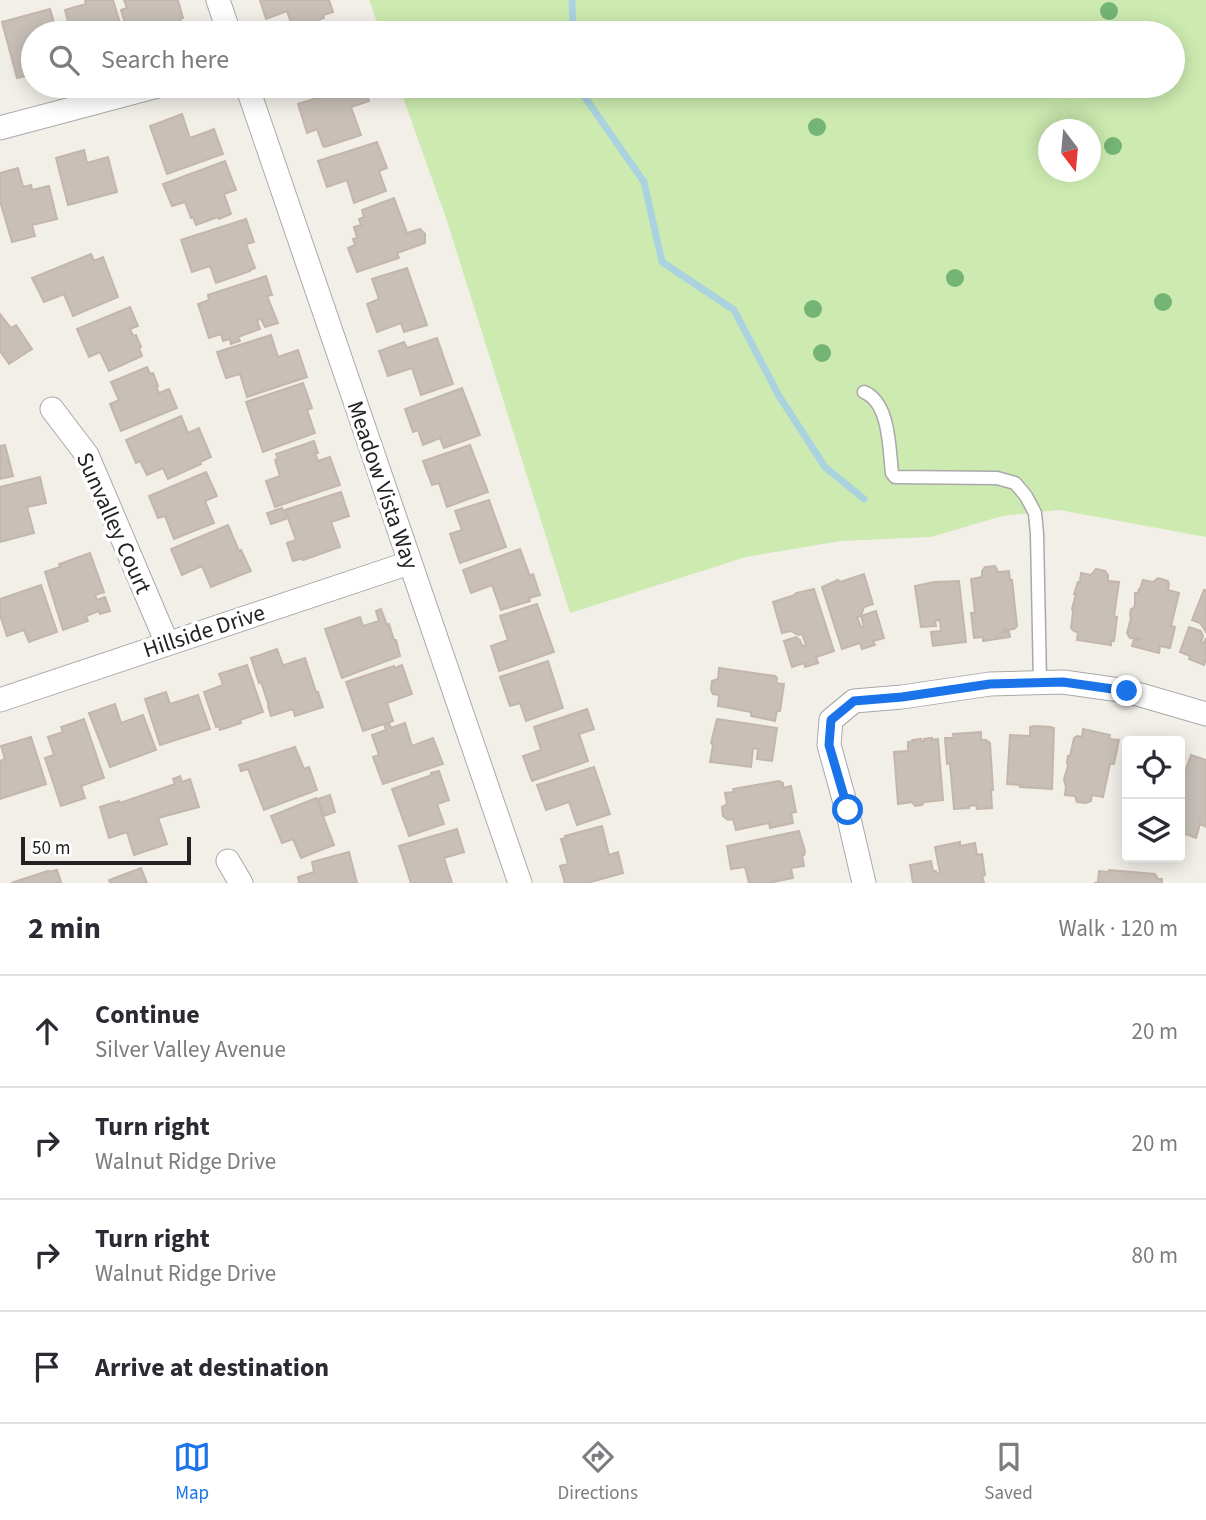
<!DOCTYPE html>
<meta charset="utf-8">
<style>
:root{--surface:#fff;--page:#f2f2f3;--text:#2b2b33;--muted:#7c7c81;--line:#e1e1e2;--accent:#1a73e8}
body{margin:0;font-family:"Source Sans 3",sans-serif;background:var(--page);color:var(--text)}
.controls{position:absolute;right:21px;bottom:21px;display:grid;overflow:hidden;border-radius:7px;box-shadow:0 4px 18px #0003}
.controls button{width:63px;height:63px;display:grid;place-items:center;padding:0;border:0;border-bottom:2px solid var(--line);background:var(--surface);color:var(--text);font:35px sans-serif}
.compass{position:absolute;left:1038px;top:119px;width:63px;height:63px;border-radius:50%;background:var(--surface);box-shadow:0 4px 18px #0003;rotate:164deg}
.scale{position:absolute;left:21px;bottom:18px;width:170px;box-sizing:border-box;padding-left:7px;border:4px solid #222;border-top:0;font-size:19px;line-height:24px;white-space:nowrap;color:#222;-webkit-text-stroke:5px #fff;paint-order:stroke}
.stop{position:absolute;width:21px;height:21px;margin:-16px;border:5px solid #1a73e8;border-radius:50%;background:#fff}
.stop.end{background:#1a73e8;border-color:#fff;box-shadow:0 2px 7px #0008}
.list{margin:0;padding:0;list-style:none}
h2{display:flex;justify-content:space-between;align-items:center;height:91px;margin:0;padding:0 28px;font-size:30px}
h2 small{font-size:23px;font-weight:400;color:var(--muted)}
.list li{display:grid;grid-template-columns:46px 1fr auto;gap:21px;align-items:center;box-sizing:border-box;height:112px;padding:0 28px;border-top:2px solid var(--line)}
.list b{display:block;font-size:26px;white-space:nowrap}
.list p{margin:0;font-size:23px;white-space:nowrap;color:var(--muted)}
.list em{font-size:23px;font-style:normal;color:var(--muted)}
.icon{flex:none;width:38px;height:38px;fill:none;stroke:currentColor;stroke-width:2;stroke-linecap:round;stroke-linejoin:round}
.map{position:relative;flex:none;width:1206px;height:883px;overflow:hidden}
.search{position:absolute;background:var(--surface);box-shadow:0 4px 18px #0003;left:21px;right:21px;top:21px;height:77px;display:flex;align-items:center;gap:18px;box-sizing:border-box;padding:0 24px;border-radius:38px;color:var(--muted);font-size:26px}
.sheet{height:539px;background:var(--surface)}
nav{display:flex;justify-content:space-around;align-items:center;box-sizing:border-box;height:98px;border-top:2px solid var(--line);background:var(--surface);font-size:19px;color:var(--muted)}
nav a{display:grid;justify-items:center;gap:4px}
nav .on{color:var(--accent)}
.map>svg:first-child{display:block}
.grass{fill:#cdebb0;fill-rule:evenodd}
.lines{fill:none;stroke-linecap:round;stroke-linejoin:round}
.stream{stroke:#aad3df;stroke-width:7}
.building{fill:#c7bfb8;stroke:#c4b6ab;stroke-width:2}
.service-casing{stroke:#a9a9a9;stroke-width:15}
.minor-casing{stroke:#a9a9a9;stroke-width:25}
.service{stroke:#fff;stroke-width:12}
.minor{stroke:#fff;stroke-width:23}
.tree{fill:#74b475}
.route{stroke:#1a73e8;stroke-width:9}
.labels{text-anchor:middle;dominant-baseline:central;stroke-width:7;stroke-linejoin:round;paint-order:stroke}
.street-label{font-size:23px;fill:#222;stroke:#fff}
</style>
<div class="map">
<svg width="1206" height="883" viewBox="0 0 1206 883">
<rect width="100%" height="100%" fill="#f2efe9"/>
<path class="grass" d="M 369,0 L 1206,0 L 1206,537 L 1059,510 L 1002,516 L 931,537 L 841,541 L 746,557 L 570,613 L 447,221 L 399,86 L 1173,86 L 1173,33 L 381,33 ZM 1048,130 L 1090,130 L 1090,172 L 1048,172 Z"/>
<g class="lines">
<g class="stream">
<path d="M 572,0 L 573,33"/>
<path d="M 577,86 L 644,182 L 662,262 L 734,310 L 779,396 L 825,467 L 864,499"/>
</g>
</g>
<g class="building">
<path d="M 85,0 L 113,0 L 123,33 L 71,33 L 65,10 L 86,4 Z"/>
<path d="M 124,0 L 178,0 L 183,18 L 180,19 L 181,21 L 166,25 L 168,33 L 133,33 L 130,22 L 125,23 L 121,10 L 127,8 Z"/>
<path d="M 260,0 L 329,0 L 333,12 L 323,15 L 324,18 L 293,29 L 287,11 L 266,19 Z"/>
<path d="M 50,9 L 57,33 L 33,33 L 33,74 L 17,78 L 2,22 Z"/>
<path d="M 355,86 L 364,86 L 369,101 L 351,107 L 361,135 L 325,147 L 323,146 L 317,129 L 307,133 L 298,104 Z"/>
<path d="M 182,114 L 190,138 L 214,129 L 223,154 L 167,174 L 150,126 Z"/>
<path d="M 377,142 L 387,168 L 379,171 L 386,191 L 354,203 L 347,180 L 327,187 L 318,161 Z"/>
<path d="M 84,150 L 87,163 L 108,157 L 117,192 L 68,205 L 56,158 Z"/>
<path d="M 225,161 L 236,190 L 224,194 L 231,214 L 219,219 L 218,217 L 196,225 L 193,217 L 191,218 L 185,202 L 172,206 L 163,184 Z"/>
<path d="M 18,168 L 23,187 L 31,185 L 32,190 L 49,186 L 57,219 L 32,225 L 35,236 L 12,242 L 0,201 L 0,173 Z"/>
<path d="M 394,198 L 407,233 L 420,229 L 425,234 L 425,243 L 397,253 L 399,258 L 357,272 L 348,248 L 355,245 L 353,239 L 357,238 L 354,227 L 361,225 L 359,219 L 364,217 L 362,210 Z"/>
<path d="M 246,219 L 254,242 L 246,244 L 255,268 L 250,270 L 250,271 L 216,283 L 210,266 L 192,272 L 181,240 Z"/>
<path d="M 91,254 L 94,261 L 103,257 L 118,297 L 73,316 L 64,294 L 44,302 L 32,278 Z"/>
<path d="M 407,268 L 427,325 L 404,332 L 401,323 L 377,332 L 367,304 L 379,299 L 372,279 Z"/>
<path d="M 266,276 L 272,295 L 267,296 L 278,323 L 265,327 L 261,319 L 257,320 L 260,329 L 238,337 L 240,341 L 231,344 L 230,339 L 223,341 L 221,334 L 209,338 L 198,304 L 209,300 L 208,295 Z"/>
<path d="M 130,307 L 138,326 L 130,329 L 133,336 L 136,335 L 141,347 L 139,348 L 142,356 L 109,371 L 100,352 L 89,357 L 77,329 Z"/>
<path d="M 0,314 L 11,328 L 16,325 L 32,349 L 9,364 L 0,351 Z"/>
<path d="M 271,335 L 278,357 L 298,350 L 307,377 L 247,397 L 240,374 L 226,378 L 217,352 Z"/>
<path d="M 437,338 L 453,384 L 421,395 L 412,368 L 388,376 L 379,351 L 404,342 L 407,348 Z"/>
<path d="M 147,367 L 150,374 L 153,373 L 158,386 L 156,387 L 159,393 L 169,389 L 177,408 L 121,431 L 110,404 L 119,400 L 111,382 Z"/>
<path d="M 303,383 L 312,408 L 307,410 L 315,433 L 263,452 L 246,402 Z"/>
<path d="M 462,388 L 480,435 L 444,448 L 440,438 L 423,445 L 418,430 L 413,432 L 405,409 Z"/>
<path d="M 181,416 L 188,433 L 199,428 L 211,457 L 200,462 L 201,464 L 168,479 L 163,468 L 147,475 L 140,461 L 136,463 L 126,440 Z"/>
<path d="M 314,441 L 318,453 L 315,453 L 318,461 L 330,457 L 340,485 L 275,507 L 266,481 L 280,476 L 275,460 L 278,459 L 276,454 Z"/>
<path d="M 5,445 L 13,476 L 0,479 L 0,446 Z"/>
<path d="M 470,445 L 488,492 L 447,507 L 439,483 L 432,485 L 423,461 Z"/>
<path d="M 206,472 L 217,496 L 205,501 L 214,523 L 174,539 L 165,516 L 158,518 L 149,496 Z"/>
<path d="M 40,477 L 46,503 L 27,507 L 34,533 L 0,542 L 0,487 Z"/>
<path d="M 341,492 L 349,516 L 331,522 L 340,547 L 303,560 L 303,558 L 293,561 L 287,543 L 296,540 L 285,510 Z"/>
<path d="M 489,500 L 506,547 L 460,563 L 450,534 L 462,530 L 455,511 Z"/>
<path d="M 282,508 L 286,519 L 271,524 L 267,513 Z"/>
<path d="M 228,525 L 239,551 L 241,550 L 251,571 L 211,587 L 202,566 L 182,575 L 171,549 Z"/>
<path d="M 520,549 L 530,576 L 533,574 L 540,595 L 529,598 L 530,601 L 501,610 L 492,585 L 471,593 L 463,570 Z"/>
<path d="M 90,553 L 104,592 L 95,595 L 97,600 L 105,597 L 110,611 L 100,614 L 99,611 L 86,616 L 88,621 L 63,630 L 45,572 L 60,567 L 59,564 Z"/>
<path d="M 995,566 L 998,572 L 1009,571 L 1010,580 L 1012,580 L 1017,626 L 1014,629 L 1003,630 L 1003,632 L 1009,631 L 1010,637 L 983,641 L 983,637 L 974,638 L 971,613 L 975,613 L 971,579 L 982,577 L 982,571 L 985,567 Z"/>
<path d="M 1096,569 L 1105,571 L 1108,575 L 1108,581 L 1119,582 L 1114,616 L 1117,617 L 1114,641 L 1111,641 L 1111,645 L 1077,640 L 1078,632 L 1074,631 L 1071,628 L 1073,612 L 1072,609 L 1076,594 L 1074,594 L 1078,582 L 1080,582 L 1081,573 L 1091,575 Z"/>
<path d="M 864,574 L 873,604 L 864,607 L 861,616 L 857,617 L 861,627 L 864,626 L 861,616 L 876,611 L 884,638 L 873,641 L 875,645 L 862,649 L 860,643 L 842,649 L 822,587 L 838,580 L 840,582 Z"/>
<path d="M 1158,578 L 1168,581 L 1169,584 L 1168,590 L 1179,593 L 1171,626 L 1175,627 L 1170,648 L 1160,646 L 1159,653 L 1132,646 L 1134,639 L 1140,640 L 1141,639 L 1130,638 L 1127,633 L 1131,618 L 1130,615 L 1131,609 L 1134,608 L 1135,604 L 1135,593 L 1138,593 L 1139,589 L 1140,589 L 1143,580 L 1153,582 Z"/>
<path d="M 959,581 L 966,642 L 933,646 L 931,632 L 941,631 L 940,620 L 935,621 L 936,626 L 921,627 L 915,586 L 934,582 Z"/>
<path d="M 41,585 L 57,632 L 29,642 L 24,630 L 7,636 L 0,615 L 0,599 Z"/>
<path d="M 814,589 L 834,651 L 816,657 L 818,663 L 805,667 L 804,663 L 792,667 L 784,641 L 796,637 L 800,640 L 802,646 L 806,645 L 802,634 L 798,635 L 791,631 L 782,633 L 773,602 L 795,595 L 796,593 Z"/>
<path d="M 1204,590 L 1206,590 L 1206,632 L 1200,623 L 1192,620 Z"/>
<path d="M 537,604 L 554,652 L 499,671 L 491,646 L 508,640 L 500,616 Z"/>
<path d="M 381,609 L 387,625 L 389,624 L 394,640 L 396,640 L 400,656 L 342,678 L 325,629 L 360,617 L 363,626 L 379,621 L 376,611 Z"/>
<path d="M 1189,627 L 1201,631 L 1203,636 L 1201,642 L 1204,643 L 1206,638 L 1206,659 L 1204,665 L 1189,659 L 1190,656 L 1180,652 Z"/>
<path d="M 277,649 L 284,668 L 284,665 L 305,658 L 316,692 L 318,692 L 323,707 L 295,716 L 293,709 L 271,716 L 268,706 L 269,706 L 261,682 L 259,683 L 251,658 Z"/>
<path d="M 548,661 L 563,708 L 526,721 L 520,703 L 510,706 L 500,677 Z"/>
<path d="M 247,665 L 263,712 L 240,720 L 241,723 L 220,730 L 219,726 L 216,727 L 204,692 L 223,685 L 219,674 Z"/>
<path d="M 402,665 L 412,694 L 387,703 L 393,721 L 363,731 L 346,682 L 394,666 L 395,668 Z"/>
<path d="M 719,668 L 775,676 L 777,678 L 776,683 L 784,684 L 780,711 L 777,711 L 775,721 L 751,716 L 751,712 L 718,706 L 719,695 L 713,694 L 711,690 L 712,681 L 718,679 Z"/>
<path d="M 166,692 L 170,704 L 198,695 L 210,729 L 160,745 L 145,699 Z"/>
<path d="M 115,704 L 121,723 L 143,715 L 156,750 L 110,767 L 89,713 Z"/>
<path d="M 587,709 L 594,729 L 579,734 L 588,761 L 532,781 L 523,756 L 541,750 L 534,727 Z"/>
<path d="M 84,719 L 104,778 L 81,786 L 85,798 L 61,806 L 45,758 L 54,755 L 48,737 L 63,732 L 61,727 Z"/>
<path d="M 717,719 L 777,728 L 772,761 L 757,759 L 758,749 L 753,748 L 751,767 L 710,762 L 713,745 L 711,743 Z"/>
<path d="M 389,723 L 391,728 L 405,723 L 412,746 L 433,738 L 443,764 L 383,784 L 373,757 L 379,755 L 372,735 L 386,730 L 384,724 Z"/>
<path d="M 1034,726 L 1051,727 L 1051,728 L 1054,728 L 1052,789 L 1020,787 L 1020,785 L 1007,784 L 1010,735 L 1030,736 L 1030,727 Z"/>
<path d="M 1083,729 L 1110,735 L 1109,739 L 1119,740 L 1114,764 L 1110,764 L 1103,797 L 1092,795 L 1091,801 L 1086,803 L 1077,802 L 1075,796 L 1065,795 L 1066,785 L 1065,784 L 1064,779 L 1068,766 L 1067,763 L 1068,756 L 1070,756 L 1074,738 L 1077,736 L 1082,737 Z"/>
<path d="M 981,732 L 981,740 L 986,740 L 990,743 L 993,790 L 991,790 L 992,808 L 977,809 L 976,805 L 969,806 L 969,808 L 954,809 L 950,763 L 947,764 L 945,738 L 954,738 L 953,734 Z"/>
<path d="M 31,737 L 46,784 L 0,799 L 0,761 L 5,759 L 1,746 Z"/>
<path d="M 932,738 L 932,740 L 938,739 L 943,800 L 924,802 L 922,805 L 915,806 L 912,802 L 898,804 L 894,752 L 908,751 L 908,742 L 914,741 L 913,740 L 921,739 L 921,741 L 924,741 L 924,739 Z"/>
<path d="M 295,747 L 304,769 L 309,767 L 317,790 L 264,810 L 248,769 L 241,771 L 239,765 Z"/>
<path d="M 1191,755 L 1206,760 L 1206,827 L 1200,824 L 1196,838 L 1180,832 L 1180,786 Z"/>
<path d="M 594,767 L 610,814 L 577,825 L 569,802 L 546,810 L 537,785 Z"/>
<path d="M 439,771 L 449,800 L 437,804 L 444,824 L 409,836 L 392,789 L 432,775 L 431,773 Z"/>
<path d="M 180,776 L 182,782 L 190,779 L 199,807 L 158,818 L 167,844 L 134,855 L 127,832 L 109,838 L 100,807 L 119,801 L 120,803 L 175,784 L 173,779 Z"/>
<path d="M 779,781 L 783,783 L 783,788 L 791,786 L 796,812 L 791,813 L 793,823 L 770,828 L 769,823 L 736,830 L 733,819 L 728,820 L 723,816 L 722,807 L 727,804 L 725,793 L 734,792 L 733,789 Z"/>
<path d="M 330,795 L 335,812 L 324,816 L 318,799 Z"/>
<path d="M 316,798 L 334,845 L 301,858 L 293,839 L 282,843 L 271,816 Z"/>
<path d="M 602,826 L 609,855 L 618,852 L 623,873 L 587,883 L 565,883 L 560,866 L 568,864 L 561,839 L 566,838 L 565,836 Z"/>
<path d="M 457,829 L 464,852 L 444,858 L 452,883 L 411,883 L 399,846 Z"/>
<path d="M 799,831 L 805,851 L 804,855 L 802,855 L 804,866 L 791,868 L 793,878 L 768,883 L 749,883 L 745,867 L 731,869 L 727,846 Z"/>
<path d="M 960,842 L 960,846 L 975,843 L 977,855 L 982,854 L 985,875 L 982,876 L 984,883 L 913,883 L 910,865 L 931,861 L 933,871 L 936,871 L 936,874 L 940,873 L 935,847 Z"/>
<path d="M 349,852 L 357,883 L 299,883 L 298,877 L 314,872 L 312,862 Z"/>
<path d="M 141,868 L 147,883 L 110,883 L 109,880 Z"/>
<path d="M 57,870 L 61,882 L 57,883 L 11,883 L 48,871 L 48,872 Z"/>
<path d="M 1109,870 L 1155,874 L 1158,879 L 1162,879 L 1162,883 L 1094,883 L 1098,882 L 1099,871 L 1109,872 Z"/>
</g>
<g class="lines">
<g class="service-casing">
<path id="service" d="M 864,392 C 890,403 889,448 892,473 L 895,477 L 997,478 L 1015,483 L 1026,496 L 1035,513 L 1037,534 L 1040,682"/>
</g>
<g class="minor-casing">
<g id="minor">
<path d="M 218,0 L 229,33"/>
<path d="M 247,86 L 520,883"/>
<path d="M 0,128 L 158,86"/>
<path d="M 52,409 L 87,455 L 167,643"/>
<path d="M 0,700 L 409,563"/>
<path d="M 228,861 L 241,883"/>
<path d="M 864,883 L 847,810 L 829,745 L 831,720 L 854,701 L 902,697 L 990,684 L 1063,682 L 1127,691 L 1206,714"/>
</g>
</g>
<use href="#service" class="service"/>
<use href="#minor" class="minor"/>
</g>
<g class="tree">
<circle cx="1109" cy="11" r="9"/>
<circle cx="817" cy="127" r="9"/>
<circle cx="1113" cy="146" r="9"/>
<circle cx="955" cy="278" r="9"/>
<circle cx="1163" cy="302" r="9"/>
<circle cx="813" cy="309" r="9"/>
<circle cx="822" cy="353" r="9"/>
</g>
<g class="lines">
<path class="route" d="M 848,810 L 829,745 L 831,720 L 854,701 L 902,697 L 990,684 L 1063,682 L 1127,691"/>
</g>
<g class="labels">
<g class="street-label">
<text transform="translate(383 485) rotate(71)">Meadow Vista Way</text>
<text transform="translate(114 523) rotate(66)">Sunvalley Court</text>
<text transform="translate(204 631) rotate(-18)">Hillside Drive</text>
</g>
</g>
</svg>
<div class="controls">
<button><svg class="icon" aria-label="locate" viewBox="0 0 24 24"><circle cx="12" cy="12" r="6"/><path d="M12 2v4M12 18v4M2 12h4M18 12h4"/></svg></button>
<button><svg class="icon" aria-label="layers" viewBox="0 0 24 24"><path d="M12 4l9 5-9 5-9-5zM3 14l9 5 9-5"/></svg></button>
</div>
<svg class="compass" viewBox="-18 -18 36 36"><path d="M0-13l5 13h-10z" fill="#e53935"/><path d="M0 13l5-13h-10z" fill="#7c7c81"/></svg>
<div class="scale">50 m</div>
<div class="stop" style="left:848px;top:810px"></div>
<div class="stop end" style="left:1127px;top:691px"></div>
<div class="search"><svg class="icon" aria-label="search" viewBox="0 0 24 24"><circle cx="10" cy="10" r="6"/><path d="M15 15l6 6"/></svg>Search here</div>
</div>
<section class="sheet">
<h2>2 min<small>Walk · 120 m</small></h2>
<ul class="list">
<li><svg class="icon" aria-label="ahead" viewBox="0 0 24 24"><path d="M12 20V5M6 11l6-6 6 6"/></svg><div><b>Continue</b><p>Silver Valley Avenue</p></div><em>20 m</em></li>
<li><svg class="icon" aria-label="right" viewBox="0 0 24 24"><path d="M7 20v-9h11M14 6l5 5-5 5"/></svg><div><b>Turn right</b><p>Walnut Ridge Drive</p></div><em>20 m</em></li>
<li><svg class="icon" aria-label="right" viewBox="0 0 24 24"><path d="M7 20v-9h11M14 6l5 5-5 5"/></svg><div><b>Turn right</b><p>Walnut Ridge Drive</p></div><em>80 m</em></li>
<li><svg class="icon" aria-label="arrive" viewBox="0 0 24 24"><path d="M6 21V4h12l-3 4 3 4H6"/></svg><div><b>Arrive at destination</b></div></li>
</ul>
</section>
<nav>
<a class="on"><svg class="icon" aria-label="map" viewBox="0 0 24 24"><path d="M3 6l6-2 6 2 6-2v14l-6 2-6-2-6 2zM9 4v14M15 6v14"/></svg>Map</a>
<a><svg class="icon" aria-label="directions" viewBox="0 0 24 24"><path d="M12 3l9 9-9 9-9-9zM9 14v-3h6M13 9l2 2-2 2"/></svg>Directions</a>
<a><svg class="icon" aria-label="saved" viewBox="0 0 24 24"><path d="M7 4h10v16l-5-4-5 4z"/></svg>Saved</a>
</nav>
